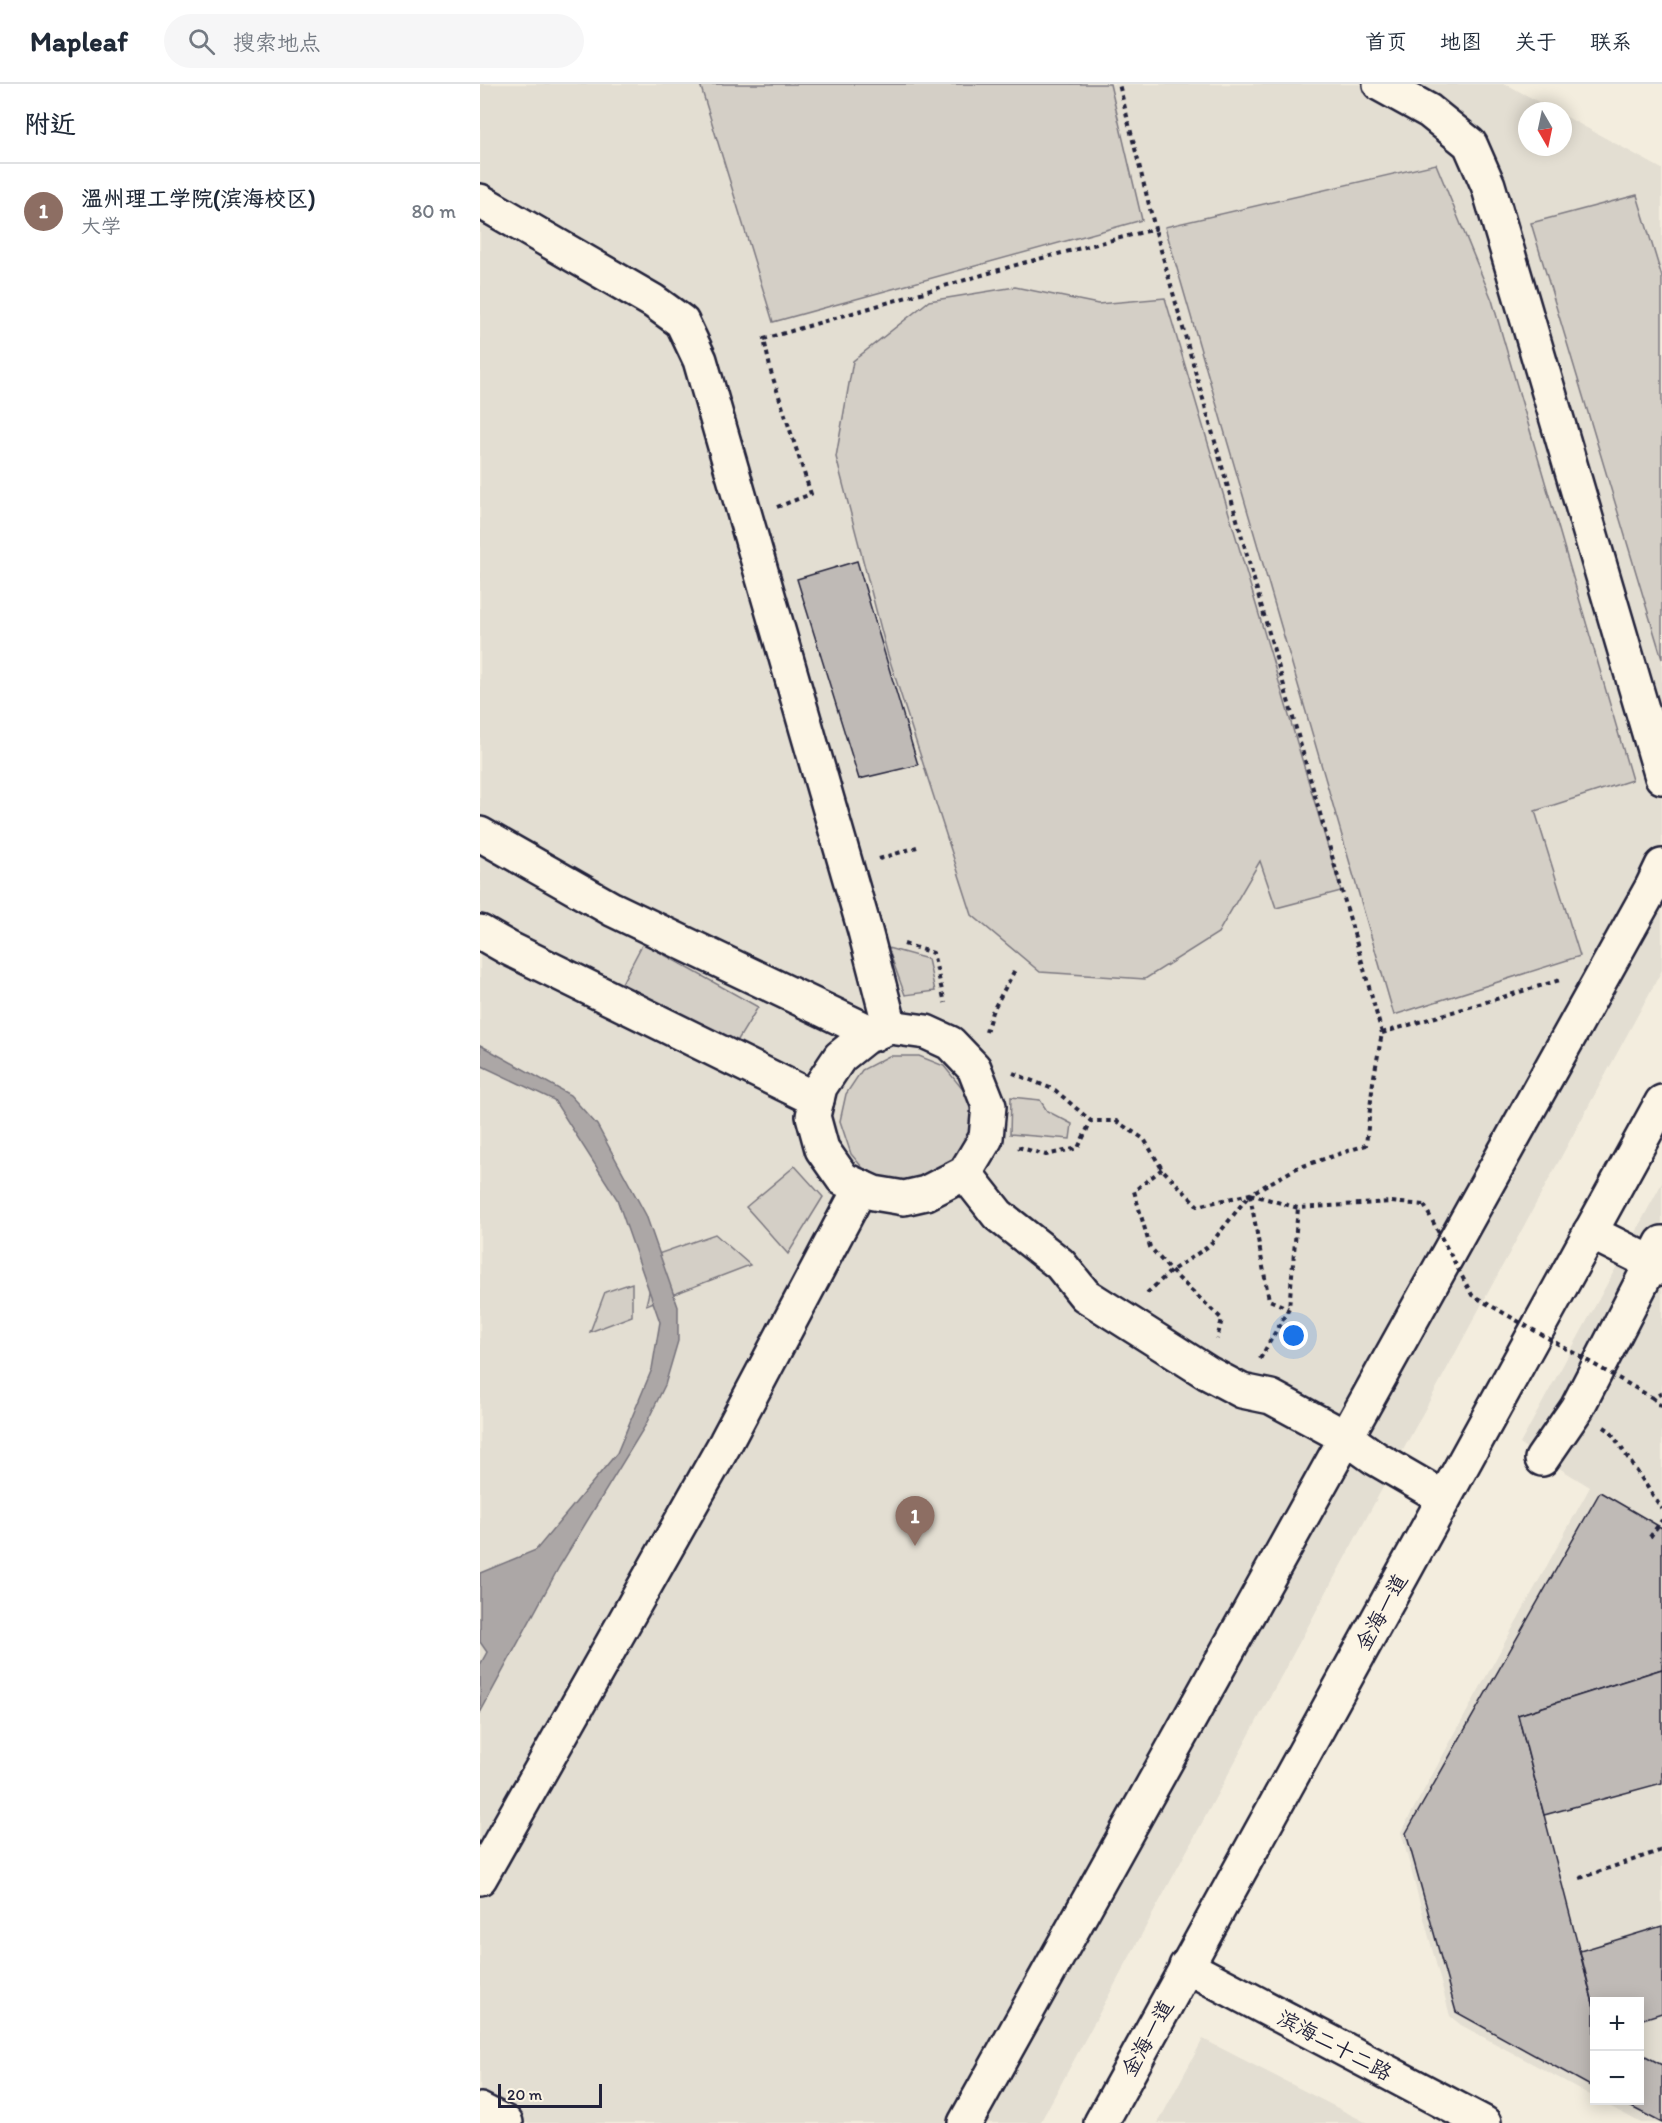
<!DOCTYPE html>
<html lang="zh">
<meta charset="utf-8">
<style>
:root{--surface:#fff;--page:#f6f6f7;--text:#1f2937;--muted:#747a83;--line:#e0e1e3;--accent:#1f6fb2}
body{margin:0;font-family:Itim,"LXGW WenKai TC",sans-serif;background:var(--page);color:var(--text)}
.controls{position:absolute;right:18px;bottom:18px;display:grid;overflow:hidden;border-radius:0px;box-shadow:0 3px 15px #0003}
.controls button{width:54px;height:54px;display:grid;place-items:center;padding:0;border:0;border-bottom:2px solid var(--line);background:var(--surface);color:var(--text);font:30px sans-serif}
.compass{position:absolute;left:1038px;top:18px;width:54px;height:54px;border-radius:50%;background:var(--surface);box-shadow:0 3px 15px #0003;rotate:171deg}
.scale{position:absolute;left:18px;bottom:15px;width:104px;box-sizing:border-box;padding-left:6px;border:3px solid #22223b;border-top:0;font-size:16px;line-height:21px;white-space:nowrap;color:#22223b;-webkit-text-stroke:4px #fcf5e5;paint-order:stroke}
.you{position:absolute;left:814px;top:1252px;width:21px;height:21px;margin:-15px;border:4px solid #fff;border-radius:50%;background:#1a73e8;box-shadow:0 0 0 9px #1a73e833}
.badge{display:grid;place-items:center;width:39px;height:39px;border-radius:50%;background:var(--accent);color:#fff;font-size:20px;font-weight:700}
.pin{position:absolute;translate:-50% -50px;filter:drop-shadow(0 2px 3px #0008)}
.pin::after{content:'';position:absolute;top:32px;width:21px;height:18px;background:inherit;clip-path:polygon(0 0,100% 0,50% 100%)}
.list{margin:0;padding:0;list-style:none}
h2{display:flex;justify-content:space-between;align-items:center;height:78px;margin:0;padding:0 24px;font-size:26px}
h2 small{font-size:20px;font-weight:400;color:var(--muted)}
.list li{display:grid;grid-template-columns:39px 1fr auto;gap:18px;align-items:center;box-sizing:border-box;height:96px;padding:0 24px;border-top:2px solid var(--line)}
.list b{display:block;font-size:22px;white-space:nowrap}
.list p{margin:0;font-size:20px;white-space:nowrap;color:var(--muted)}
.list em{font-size:20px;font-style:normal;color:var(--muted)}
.icon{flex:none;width:33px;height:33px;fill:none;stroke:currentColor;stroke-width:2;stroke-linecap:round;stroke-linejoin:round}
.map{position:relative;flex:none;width:1182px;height:2039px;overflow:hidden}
header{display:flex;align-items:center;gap:36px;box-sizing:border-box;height:84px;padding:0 30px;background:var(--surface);border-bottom:2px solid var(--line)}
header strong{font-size:28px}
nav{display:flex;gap:33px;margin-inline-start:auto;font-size:21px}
.search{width:420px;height:54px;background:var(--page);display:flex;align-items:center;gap:15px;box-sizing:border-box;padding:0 21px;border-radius:33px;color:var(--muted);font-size:22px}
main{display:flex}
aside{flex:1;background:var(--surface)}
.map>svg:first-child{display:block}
.built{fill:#e3ded2}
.green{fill:#d4cfc6;stroke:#7b7880;stroke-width:1.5}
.water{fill:#aca7a6;stroke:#75727b;stroke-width:1.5}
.building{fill:#bfbab6;stroke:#22223b;stroke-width:1.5}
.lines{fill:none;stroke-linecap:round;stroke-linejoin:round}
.minor-casing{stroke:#22223b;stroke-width:38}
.path{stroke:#22223b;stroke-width:4;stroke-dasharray:4.5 4.5;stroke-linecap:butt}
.minor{stroke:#fcf5e5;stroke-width:33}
.path-bridge{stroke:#22223b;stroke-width:4;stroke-dasharray:4.5 4.5;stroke-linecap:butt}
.labels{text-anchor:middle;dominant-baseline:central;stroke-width:6;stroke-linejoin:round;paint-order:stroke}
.street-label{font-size:21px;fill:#22223b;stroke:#fcf5e5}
</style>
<header>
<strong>Mapleaf</strong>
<div class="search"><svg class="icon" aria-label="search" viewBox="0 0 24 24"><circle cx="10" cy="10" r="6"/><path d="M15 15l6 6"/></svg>搜索地点</div>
<nav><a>首页</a><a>地图</a><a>关于</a><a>联系</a></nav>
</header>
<main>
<aside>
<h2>附近<small></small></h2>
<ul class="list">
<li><span class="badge" style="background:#8d6e63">1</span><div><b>温州理工学院(滨海校区)</b><p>大学</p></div><em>80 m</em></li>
</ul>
</aside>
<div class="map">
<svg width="1182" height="2039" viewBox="0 0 1182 2039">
<rect width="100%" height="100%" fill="#f3edde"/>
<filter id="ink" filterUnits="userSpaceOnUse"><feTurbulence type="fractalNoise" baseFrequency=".0167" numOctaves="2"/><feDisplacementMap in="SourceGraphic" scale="12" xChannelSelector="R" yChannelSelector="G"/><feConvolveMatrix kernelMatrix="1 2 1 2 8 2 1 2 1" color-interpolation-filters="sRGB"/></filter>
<g filter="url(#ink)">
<g class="built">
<path d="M 0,0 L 1026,0 L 1075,27 L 1047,27 L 1047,63 L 1083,63 L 1083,31 L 1182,85 L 1182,886 L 560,2039 L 0,2039 Z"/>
<path d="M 1182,1099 L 1182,2039 L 1161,2039 L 1120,2017 L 1160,2016 L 1160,1918 L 1114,1918 L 1114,2013 L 981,1941 L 970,1932 L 921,1748 L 1110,1403 L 1040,1360 Z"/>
<path d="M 723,1955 L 887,2039 L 678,2039 Z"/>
</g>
<g class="green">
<path d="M 220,0 L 630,0 L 662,136 L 293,238 Z"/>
<path d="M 956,80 L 1012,216 L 1152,696 L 1055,727 L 1100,872 L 914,931 L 685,143 Z"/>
<path d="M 1157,111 L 1182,193 L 1182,575 L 1051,139 Z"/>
<path d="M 535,203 L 618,220 L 685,214 L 861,807 L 796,824 L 780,777 L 738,849 L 665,895 L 560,888 L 492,831 L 407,568 L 356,373 L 373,277 L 449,217 Z"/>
<path d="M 163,859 L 278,923 L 250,969 L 141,901 Z"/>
<path d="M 408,864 L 448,875 L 455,907 L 425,911 Z"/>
<path d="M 409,972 L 439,972 L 464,982 L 488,1012 L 494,1047 L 476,1078 L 437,1097 L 413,1096 L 387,1089 L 371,1070 L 360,1037 L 366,1010 L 382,986 Z"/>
<path d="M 531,1013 L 560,1016 L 567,1027 L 592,1040 L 590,1055 L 530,1050 Z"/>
<path d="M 315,1082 L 343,1113 L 308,1170 L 266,1123 Z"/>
<path d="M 235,1150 L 270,1181 L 166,1221 L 178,1170 Z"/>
<path d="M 152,1199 L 152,1232 L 110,1248 L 125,1208 Z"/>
</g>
<path class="water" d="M 0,961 L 90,1011 L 117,1041 L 166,1131 L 198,1223 L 198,1257 L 185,1301 L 165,1342 L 79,1483 L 0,1629 L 0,1581 L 7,1568 L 0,1558 L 0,1489 L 56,1466 L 137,1369 L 172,1285 L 180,1238 L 137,1115 L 74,1016 L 0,981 Z"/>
<g class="building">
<path d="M 377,477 L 438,681 L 379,695 L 317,495 Z"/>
<path d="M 1120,1408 L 1182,1444 L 1182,1585 L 1038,1631 L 1114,1923 L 1114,2004 L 976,1928 L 926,1749 Z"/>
<path d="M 1182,1585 L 1182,1699 L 1064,1731 L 1038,1631 Z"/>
<path d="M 1182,1842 L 1182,1929 L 1160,1936 L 1160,1918 L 1114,1918 L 1114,1923 L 1100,1867 Z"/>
<path d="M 1160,1969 L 1182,1981 L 1182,2039 L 1138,2016 L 1160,2016 Z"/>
</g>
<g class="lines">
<g class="minor-casing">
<g id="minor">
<path d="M 900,0 L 949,27 L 990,60 L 1008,101 L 1182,693"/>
<path d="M 0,117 L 173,217 L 202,238 L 220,276 L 385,847 L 410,943"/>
<path d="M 0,750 L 132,825 L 394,950"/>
<path d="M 0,848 L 28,864 L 337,1016"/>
<path d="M 410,943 L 446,948 L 470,959 L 494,984 L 509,1022 L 506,1054 L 485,1089 L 446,1109 L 424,1114 L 394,1109 L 363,1095 L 342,1065 L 333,1032 L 340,1003 L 360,973 L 385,953 Z"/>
<path d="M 485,1089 L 518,1131 L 580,1180 L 605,1211 L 728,1289 L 762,1307 L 791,1313 L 867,1354 L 895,1374 L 964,1414"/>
<path d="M 1110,1148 L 1182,1184"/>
<path d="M 1062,1375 L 1097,1324 L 1182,1159"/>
<path d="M 0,1794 L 246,1358 L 381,1103"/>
<path d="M 706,1882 L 1004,2039"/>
<path d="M 0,2026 L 26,2039"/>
<path d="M 485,2039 L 1172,803 L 1182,782"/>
<path d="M 621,2039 L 1182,1018"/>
</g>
</g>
<g class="path">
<path d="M 297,423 L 331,410 L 291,288 L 284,255 L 543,179 L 675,145 L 639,0"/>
<path d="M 399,775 L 437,763"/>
<path d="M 424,860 L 453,869 L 465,919"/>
<path d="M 506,948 L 512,928 L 536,884"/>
<path d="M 902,949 L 1080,896"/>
<path d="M 533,989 L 575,1006 L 611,1037 L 636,1037 L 664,1055 L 682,1085 L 718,1122 L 770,1110 L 817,1084 L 886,1061 L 893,998 L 902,949 L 675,145"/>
<path d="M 538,1063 L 566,1071 L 598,1064 L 611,1037"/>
<path d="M 682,1085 L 654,1107 L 670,1163 L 691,1187 L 742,1235 L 737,1255"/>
<path d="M 770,1110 L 818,1124 L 911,1118 L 944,1121"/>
<path d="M 770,1111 L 789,1216 L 808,1224"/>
<path d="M 667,1209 L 691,1187 L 729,1162 L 770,1110"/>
<path d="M 780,1275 L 809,1224 L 818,1124"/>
<path d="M 1182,1309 L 1173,1314 L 1182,1323"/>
<path d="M 1124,1343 L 1130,1347 L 1182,1425"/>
<path d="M 1170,1453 L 1182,1436"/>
<path d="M 1100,1794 L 1182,1766"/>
</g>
<use href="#minor" class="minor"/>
<path class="path-bridge" d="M 944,1121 L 992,1211 L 1173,1314"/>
</g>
</g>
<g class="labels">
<g class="street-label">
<text transform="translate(901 1528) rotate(-61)">金海一道</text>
<text transform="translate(667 1954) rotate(-61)">金海一道</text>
<text transform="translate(855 1961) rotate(28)">滨海二十二路</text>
</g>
</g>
</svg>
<div class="controls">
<button>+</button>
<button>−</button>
</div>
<svg class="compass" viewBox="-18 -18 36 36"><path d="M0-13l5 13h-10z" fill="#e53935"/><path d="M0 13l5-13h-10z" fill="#747a83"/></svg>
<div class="scale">20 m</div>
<div class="you"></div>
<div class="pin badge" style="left:435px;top:1462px;background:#8d6e63">1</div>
</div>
</main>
